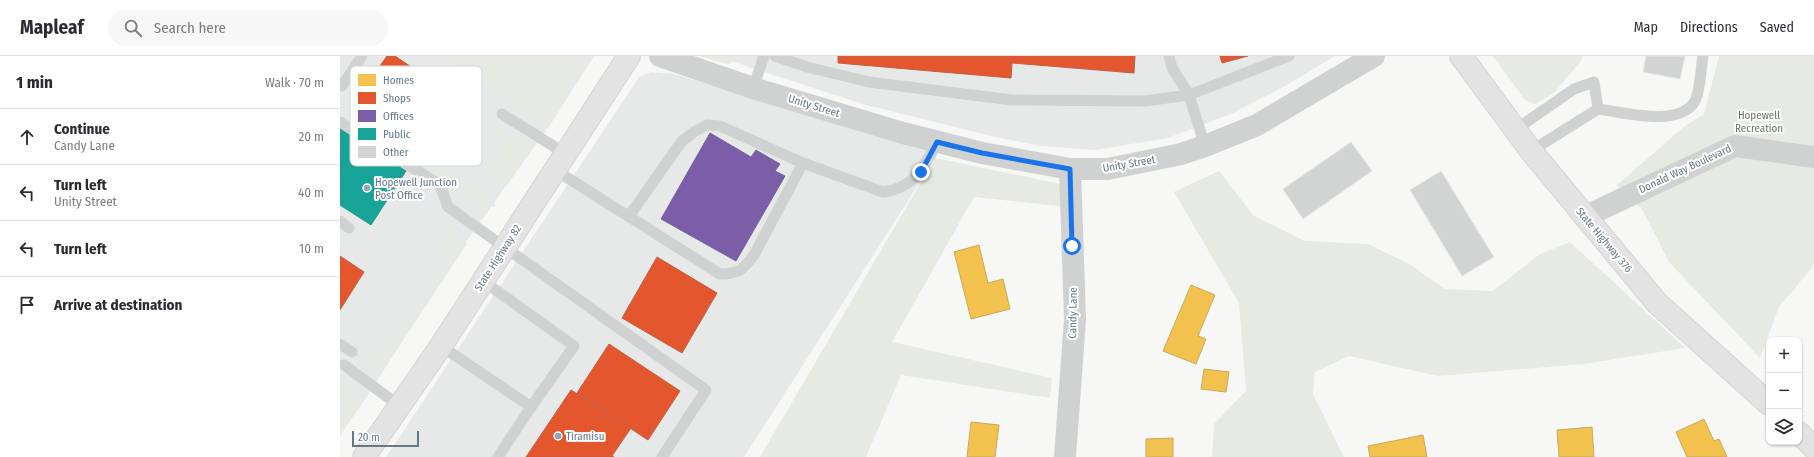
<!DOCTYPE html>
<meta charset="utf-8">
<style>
:root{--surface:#fff;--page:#f7f7f7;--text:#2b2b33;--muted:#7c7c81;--line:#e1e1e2}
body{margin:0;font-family:"Fira Sans Condensed",sans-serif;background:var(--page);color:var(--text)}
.controls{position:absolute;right:12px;bottom:12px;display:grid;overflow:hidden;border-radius:8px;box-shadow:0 1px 3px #0004}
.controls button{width:36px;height:36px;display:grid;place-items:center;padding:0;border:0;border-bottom:1px solid var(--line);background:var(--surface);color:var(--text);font:20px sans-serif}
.scale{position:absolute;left:12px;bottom:10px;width:67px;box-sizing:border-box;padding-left:4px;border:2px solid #647888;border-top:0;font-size:11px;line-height:14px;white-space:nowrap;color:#647888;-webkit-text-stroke:3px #fff;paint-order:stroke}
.stop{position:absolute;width:12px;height:12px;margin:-9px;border:3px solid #1a73e8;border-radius:50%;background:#fff}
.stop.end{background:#1a73e8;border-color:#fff;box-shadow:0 1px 4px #0008}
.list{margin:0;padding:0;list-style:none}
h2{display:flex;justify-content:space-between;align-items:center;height:52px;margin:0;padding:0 16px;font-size:17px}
h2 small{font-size:13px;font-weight:400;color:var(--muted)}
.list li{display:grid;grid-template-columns:26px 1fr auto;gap:12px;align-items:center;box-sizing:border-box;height:56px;padding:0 16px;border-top:1px solid var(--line)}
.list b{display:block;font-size:15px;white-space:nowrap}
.list p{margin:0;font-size:13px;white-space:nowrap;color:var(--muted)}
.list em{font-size:13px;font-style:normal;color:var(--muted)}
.icon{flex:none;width:22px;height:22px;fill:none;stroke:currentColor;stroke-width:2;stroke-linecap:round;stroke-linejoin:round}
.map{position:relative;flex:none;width:1474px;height:401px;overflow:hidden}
header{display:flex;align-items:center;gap:24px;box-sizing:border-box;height:56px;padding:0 20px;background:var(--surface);border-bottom:1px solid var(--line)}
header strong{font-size:19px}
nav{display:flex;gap:22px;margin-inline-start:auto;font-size:14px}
.search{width:280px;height:36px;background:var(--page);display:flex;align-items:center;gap:10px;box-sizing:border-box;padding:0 14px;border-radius:22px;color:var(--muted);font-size:15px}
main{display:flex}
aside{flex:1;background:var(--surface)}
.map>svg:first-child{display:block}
.built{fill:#e7e9e8}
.green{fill:#e6eae3}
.homes{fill:#f2c14e;stroke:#c7ab5f}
.shops{fill:#e4572e;stroke:#be6149}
.offices{fill:#7b5ea7;stroke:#74669e}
.public{fill:#17a398;stroke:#2e9693}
.building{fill:#d2d3d3;stroke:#e6e6e5}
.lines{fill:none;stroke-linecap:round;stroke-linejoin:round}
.secondary-casing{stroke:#d3d5d5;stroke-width:24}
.lane{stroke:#d0d2d2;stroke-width:11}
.street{stroke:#d0d2d2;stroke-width:22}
.secondary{stroke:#e3e3e3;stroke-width:22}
.route{stroke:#1a73e8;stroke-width:5}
.poi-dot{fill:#97a4ae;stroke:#fff;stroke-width:1.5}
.labels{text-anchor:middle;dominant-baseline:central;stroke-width:4;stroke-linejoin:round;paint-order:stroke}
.street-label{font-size:11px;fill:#647888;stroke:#fff}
.park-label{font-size:11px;fill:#657a5f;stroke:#fff}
.poi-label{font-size:11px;fill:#647888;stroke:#fff;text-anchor:start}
.key{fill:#fff;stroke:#d0d6db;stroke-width:1}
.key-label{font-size:11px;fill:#647888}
</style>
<header>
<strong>Mapleaf</strong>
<div class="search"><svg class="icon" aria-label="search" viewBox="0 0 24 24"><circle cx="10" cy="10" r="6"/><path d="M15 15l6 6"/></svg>Search here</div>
<nav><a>Map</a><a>Directions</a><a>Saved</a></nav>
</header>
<main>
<aside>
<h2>1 min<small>Walk · 70 m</small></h2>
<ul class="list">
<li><svg class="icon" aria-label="ahead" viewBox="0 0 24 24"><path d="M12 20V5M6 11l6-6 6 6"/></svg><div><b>Continue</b><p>Candy Lane</p></div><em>20 m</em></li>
<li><svg class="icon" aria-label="left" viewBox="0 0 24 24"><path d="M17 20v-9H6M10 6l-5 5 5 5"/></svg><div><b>Turn left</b><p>Unity Street</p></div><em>40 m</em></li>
<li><svg class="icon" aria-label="left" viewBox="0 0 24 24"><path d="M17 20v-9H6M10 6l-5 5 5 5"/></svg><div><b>Turn left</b></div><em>10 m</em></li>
<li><svg class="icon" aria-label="arrive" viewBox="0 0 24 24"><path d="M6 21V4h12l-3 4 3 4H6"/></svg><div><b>Arrive at destination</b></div></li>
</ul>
</aside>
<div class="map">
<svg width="1474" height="401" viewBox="0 0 1474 401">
<rect width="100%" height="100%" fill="#f7f7f5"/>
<g class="built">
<path d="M 0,0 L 254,0 L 212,66 L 123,190 L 26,342 L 0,379 Z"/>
<path d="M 375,0 L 995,0 L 945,30 L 891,58 L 828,82 L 755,94 L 701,90 L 655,81 L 526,49 Z"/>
<path d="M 311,16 L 334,18 L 598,98 L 404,401 L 46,401 L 299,21 Z"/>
</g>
<g class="green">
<path d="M 101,0 L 237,0 L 238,13 L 233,29 L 208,66 L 203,66 Z"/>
<path d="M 359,0 L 399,0 L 397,3 L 388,8 Z"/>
<path d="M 1153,0 L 1243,0 L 1241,5 L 1214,37 L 1195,48 L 1185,44 Z"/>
<path d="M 1379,0 L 1474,0 L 1474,209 L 1439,251 L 1420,302 L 1329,206 L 1302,153 L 1277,129 L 1345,70 L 1364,58 Z"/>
<path d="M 157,69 L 190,92 L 190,96 L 165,132 L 145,121 L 164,90 L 155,71 Z"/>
<path d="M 595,102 L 721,128 L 720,150 L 634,141 L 552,286 L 712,322 L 710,342 L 561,319 L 526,401 L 420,401 Z"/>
<path d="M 88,106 C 106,117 145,131 155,149 L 154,151 L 144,151 L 88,109 Z"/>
<path d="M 879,115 L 914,160 L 965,185 L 1028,188 L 1071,209 L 1105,233 L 1153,235 L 1200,198 L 1230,186 L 1345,292 L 1244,308 L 1098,320 L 1009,300 L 975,316 L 973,338 L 1004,401 L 872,401 L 874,368 L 906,335 L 899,247 L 834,136 Z"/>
<path d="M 109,170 L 124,183 L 127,188 L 54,298 L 45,309 L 38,309 L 24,300 L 31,290 L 48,299 L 112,207 L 93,194 Z"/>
<path d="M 7,332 L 18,341 L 22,347 L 0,379 L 0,352 L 7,339 L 3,334 Z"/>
</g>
<g class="homes">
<path d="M 639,189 L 648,227 L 663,223 L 670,253 L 631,263 L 614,196 Z"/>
<path d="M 851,229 L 875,239 L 858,280 L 866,283 L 856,308 L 823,295 Z"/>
<path d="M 864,313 L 889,316 L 886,336 L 861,333 Z"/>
<path d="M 1364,363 L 1374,385 L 1379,383 L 1387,401 L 1347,401 L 1336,376 Z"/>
<path d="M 631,366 L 659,369 L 655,401 L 627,401 Z"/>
<path d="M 1252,371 L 1254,401 L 1219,401 L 1217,374 Z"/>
<path d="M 1083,379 L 1087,401 L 1030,401 L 1028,390 Z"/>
<path d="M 833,382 L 833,401 L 806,401 L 806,383 Z"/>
</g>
<g class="shops">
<path d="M 47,0 L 55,0 L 119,43 L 94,80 L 26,36 L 26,30 Z"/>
<path d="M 498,0 L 795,0 L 794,17 L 672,7 L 671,22 L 498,7 Z"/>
<path d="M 880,0 L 908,0 L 882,7 Z"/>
<path d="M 0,200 L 24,216 L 0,254 Z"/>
<path d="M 317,201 L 377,237 L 342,297 L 282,262 Z"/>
<path d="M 269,288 L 340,335 L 308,384 L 237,337 Z"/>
<path d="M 231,334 L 291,372 L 272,400 L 274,401 L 186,401 Z"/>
</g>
<path class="offices" d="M 370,77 L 411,101 L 416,94 L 440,108 L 435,115 L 445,120 L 396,205 L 321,163 Z"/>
<path class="public" d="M 0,72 L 66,115 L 31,169 L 0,149 Z"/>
<g class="building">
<path d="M 1306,0 L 1345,0 L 1340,23 L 1303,16 Z"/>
<path d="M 1011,86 L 1032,115 L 963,163 L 943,133 Z"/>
<path d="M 1101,115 L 1154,201 L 1122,220 L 1070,134 Z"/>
</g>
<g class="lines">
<g class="secondary-casing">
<g id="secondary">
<path d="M 1121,0 L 1191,95 L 1317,247 L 1429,348"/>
<path d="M 1459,377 L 1474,392"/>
<path d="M 24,401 L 101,290 L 289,0"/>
</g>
</g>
<g class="lane">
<path d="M 435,0 L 467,11 L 529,26 L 672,44 L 805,45 L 849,39 L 949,0"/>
<path d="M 829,0 L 832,12 L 849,39 L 865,90"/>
<path d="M 18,29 L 20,37 L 97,93 L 101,102"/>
<path d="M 2,30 L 22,0"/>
<path d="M 413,32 L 424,0"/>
<path d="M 1258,53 C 1284,56 1334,71 1353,48 C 1360,40 1361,11 1363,0"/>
<path d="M 162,58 L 226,98"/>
<path d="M 0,66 L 100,129 L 108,151 L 366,334 L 322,401"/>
<path d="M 1175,74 L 1234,33 L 1254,26 L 1258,53 L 1191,95"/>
<path d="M 215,114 L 380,218 C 400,218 402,214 414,199 L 463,107 L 543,136 C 575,132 583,112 597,86"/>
<path d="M 289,160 L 342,85 L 354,76 L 367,69 L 380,70 L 463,107"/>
<path d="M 0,165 L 9,172"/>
<path d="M 143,225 L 234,290 L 191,351"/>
<path d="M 0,288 L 12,296"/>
<path d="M 101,290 L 191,351 L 158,401"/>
<path d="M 4,309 L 60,350"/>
</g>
<g class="street">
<path d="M 320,0 L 413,32 L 563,77 L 642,97 L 730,113 L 768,113 L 841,98 L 865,90 L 917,69 L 1034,0"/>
<path d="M 1244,161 L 1395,90 L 1474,101"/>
<path d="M 725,401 L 735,263 L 730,113"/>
</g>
<use href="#secondary" class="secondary"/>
</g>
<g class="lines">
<path class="route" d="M 581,116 L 597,86 L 642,97 L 730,113 L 732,190"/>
</g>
<g class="poi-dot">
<circle cx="27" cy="132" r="4"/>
<circle cx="218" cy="380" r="4"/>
</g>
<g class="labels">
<g class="street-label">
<text transform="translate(474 50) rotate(17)">Unity Street</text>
<text transform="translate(789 108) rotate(-10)">Unity Street</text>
<text transform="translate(1345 113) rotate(-25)">Donald Way Boulevard</text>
<text transform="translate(1264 184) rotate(50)">State Highway 376</text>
<text transform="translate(158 202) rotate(-57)">State Highway 82</text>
<text transform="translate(733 257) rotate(-89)">Candy Lane</text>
</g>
<g class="park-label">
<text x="1419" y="59">Hopewell<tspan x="1419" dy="13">Recreation</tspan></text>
</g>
<g class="poi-label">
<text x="35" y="126">Hopewell Junction<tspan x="35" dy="13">Post Office</tspan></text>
<text x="226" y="380">Tiramisu</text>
</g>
</g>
<rect x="10" y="10" width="132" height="100" rx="6" class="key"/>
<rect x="18" y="18" width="18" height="12" fill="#f2c14e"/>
<rect x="18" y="36" width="18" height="12" fill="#e4572e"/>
<rect x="18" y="54" width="18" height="12" fill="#7b5ea7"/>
<rect x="18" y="72" width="18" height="12" fill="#17a398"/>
<rect x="18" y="90" width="18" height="12" fill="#d2d3d3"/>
<g class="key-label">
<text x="43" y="28">Homes</text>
<text x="43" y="46">Shops</text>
<text x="43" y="64">Offices</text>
<text x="43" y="82">Public</text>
<text x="43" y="100">Other</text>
</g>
</svg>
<div class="controls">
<button>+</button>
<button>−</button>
<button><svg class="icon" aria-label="layers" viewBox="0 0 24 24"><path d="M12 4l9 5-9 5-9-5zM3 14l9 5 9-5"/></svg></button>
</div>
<div class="scale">20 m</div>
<div class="stop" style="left:732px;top:190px"></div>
<div class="stop end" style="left:581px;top:116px"></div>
</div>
</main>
